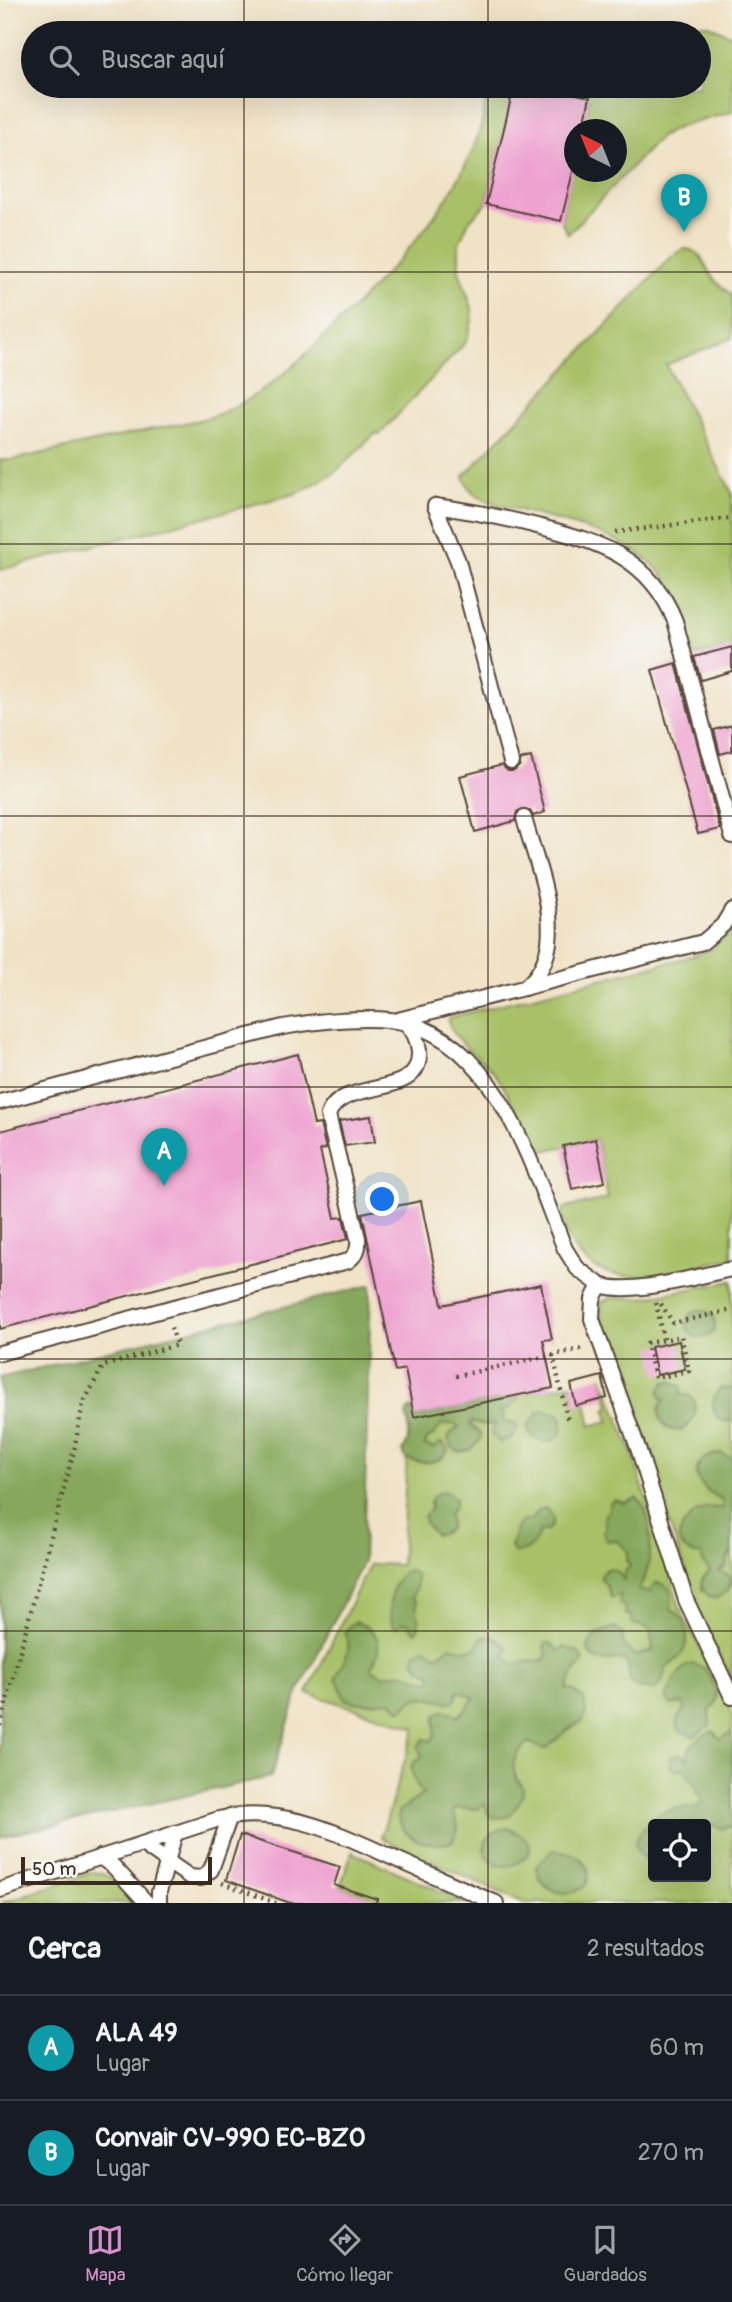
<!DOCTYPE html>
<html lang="es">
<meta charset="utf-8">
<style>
:root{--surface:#171b24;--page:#242831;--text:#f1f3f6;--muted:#9ea1a6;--line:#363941;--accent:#d690ce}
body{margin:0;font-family:Pangolin,sans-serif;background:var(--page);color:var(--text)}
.controls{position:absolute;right:21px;bottom:21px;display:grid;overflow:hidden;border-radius:7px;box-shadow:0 7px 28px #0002}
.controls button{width:63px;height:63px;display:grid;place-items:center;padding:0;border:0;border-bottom:2px solid var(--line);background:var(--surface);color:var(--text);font:35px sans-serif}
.compass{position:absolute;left:564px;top:119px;width:63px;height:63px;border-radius:50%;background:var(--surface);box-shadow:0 7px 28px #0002;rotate:317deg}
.scale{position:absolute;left:21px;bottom:18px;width:191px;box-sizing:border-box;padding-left:7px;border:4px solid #3b2a1e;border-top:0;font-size:19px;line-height:24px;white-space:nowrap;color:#3b2a1e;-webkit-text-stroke:5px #f6f6f2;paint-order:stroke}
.you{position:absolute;left:383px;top:1200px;width:24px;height:24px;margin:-18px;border:5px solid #fff;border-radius:50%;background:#1a73e8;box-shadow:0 0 0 10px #1a73e833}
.badge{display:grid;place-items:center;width:46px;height:46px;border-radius:50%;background:var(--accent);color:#fff;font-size:23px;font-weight:700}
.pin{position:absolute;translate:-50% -58px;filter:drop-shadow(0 2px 4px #0008)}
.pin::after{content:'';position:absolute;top:37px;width:24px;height:21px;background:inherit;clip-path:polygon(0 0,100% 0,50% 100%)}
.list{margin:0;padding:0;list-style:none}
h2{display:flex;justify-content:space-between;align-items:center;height:91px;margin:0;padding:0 28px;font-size:30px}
h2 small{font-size:23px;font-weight:400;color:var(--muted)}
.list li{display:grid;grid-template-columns:46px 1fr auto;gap:21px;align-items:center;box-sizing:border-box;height:105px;padding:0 28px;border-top:2px solid var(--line)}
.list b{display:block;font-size:26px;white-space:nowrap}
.list p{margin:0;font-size:23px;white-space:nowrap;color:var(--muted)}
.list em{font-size:23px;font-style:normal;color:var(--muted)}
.icon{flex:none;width:38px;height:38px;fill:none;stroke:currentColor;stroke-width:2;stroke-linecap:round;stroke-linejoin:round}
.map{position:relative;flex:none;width:732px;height:1903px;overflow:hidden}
.search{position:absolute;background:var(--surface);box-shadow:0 7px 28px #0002;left:21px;right:21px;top:21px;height:77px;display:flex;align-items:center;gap:18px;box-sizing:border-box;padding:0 24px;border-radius:38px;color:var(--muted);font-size:26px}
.sheet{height:301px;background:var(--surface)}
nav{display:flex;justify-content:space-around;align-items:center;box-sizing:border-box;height:98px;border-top:2px solid var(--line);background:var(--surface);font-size:19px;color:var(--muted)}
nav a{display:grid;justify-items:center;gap:4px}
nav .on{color:var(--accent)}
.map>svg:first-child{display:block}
.green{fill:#a8c167;stroke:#727642;stroke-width:2;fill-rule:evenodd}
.forest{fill:#86a75c;stroke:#60683d;stroke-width:2}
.building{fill:#efa2d0}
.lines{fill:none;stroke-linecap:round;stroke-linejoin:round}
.lane-casing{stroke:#564637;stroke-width:18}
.path{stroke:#564637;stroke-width:4.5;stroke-dasharray:2 5;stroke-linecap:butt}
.lane{stroke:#fff;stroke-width:14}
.grid{fill:none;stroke:#3b2a1e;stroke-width:2;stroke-opacity:0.55}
</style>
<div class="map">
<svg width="732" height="1903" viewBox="0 0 732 1903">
<rect width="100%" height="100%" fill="#f6f6f2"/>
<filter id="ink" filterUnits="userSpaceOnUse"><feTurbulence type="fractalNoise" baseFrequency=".0143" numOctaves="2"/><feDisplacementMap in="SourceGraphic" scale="14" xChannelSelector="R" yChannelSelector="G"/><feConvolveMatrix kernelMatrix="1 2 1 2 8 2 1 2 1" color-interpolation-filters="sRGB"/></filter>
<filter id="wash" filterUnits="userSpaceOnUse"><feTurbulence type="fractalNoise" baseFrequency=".00686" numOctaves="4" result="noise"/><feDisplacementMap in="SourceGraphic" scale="28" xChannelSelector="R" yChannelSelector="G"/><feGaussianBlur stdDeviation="1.57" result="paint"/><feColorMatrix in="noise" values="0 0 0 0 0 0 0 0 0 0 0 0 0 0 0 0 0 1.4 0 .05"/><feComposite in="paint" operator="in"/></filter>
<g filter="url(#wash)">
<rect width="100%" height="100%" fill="#f0e2c5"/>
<g class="green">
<path d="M 706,24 L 732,36 L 732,112 L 679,127 L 660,137 L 568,234 L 561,221 L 574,163 L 574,172 L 616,172 L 616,130 L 583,129 L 590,98 L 567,92 L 568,86 L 699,86 L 699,33 L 663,33 L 692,25 Z"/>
<path d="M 486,86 L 515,86 L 486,204 L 469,221 L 459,243 L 459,271 L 472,308 L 472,321 L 466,342 L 379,435 L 376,433 L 334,473 L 298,493 L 0,570 L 0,460 L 11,460 C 58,450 105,440 152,429 C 174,425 199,422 219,414 C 266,395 302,359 337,324 C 392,270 461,200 482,123 C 485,111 485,98 486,86 Z"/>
<path d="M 684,249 C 703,250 702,262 711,275 C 716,283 724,289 732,295 L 732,338 L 666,365 L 732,493 L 732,647 L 693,657 C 688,637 685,614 676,595 C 647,537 575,527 520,510 C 505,506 487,503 475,494 C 468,489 467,483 464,476 L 672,256 Z"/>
<path d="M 732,931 L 732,1258 C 668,1271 582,1307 561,1216 L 565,1208 L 608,1199 L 596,1139 L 535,1153 C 523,1126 512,1097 495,1074 C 480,1055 456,1045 448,1021 L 450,1017 L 693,956 L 713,948 Z"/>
<path d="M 732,1281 L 732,1680 L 704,1626 L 692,1596 L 648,1453 L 624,1390 L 599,1312 L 602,1302 L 611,1298 L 642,1298 Z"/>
<path d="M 602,1376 L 633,1455 L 680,1608 L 732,1712 L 732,1903 L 524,1903 L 384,1840 L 381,1837 L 415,1728 L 307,1693 L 370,1564 L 401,1565 L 409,1417 L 571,1384 L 576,1405 L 586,1403 L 591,1426 L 609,1421 L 606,1409 L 609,1408 ZM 653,1824 L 706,1824 L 706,1877 L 653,1877 Z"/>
<path d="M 352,1852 L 468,1903 L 387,1903 L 340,1887 Z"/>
<path d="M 93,1872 C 112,1873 124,1890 136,1903 L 1,1903 Z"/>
</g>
<g class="forest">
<path d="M 371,1285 L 363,1562 L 298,1693 L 271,1777 L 0,1837 L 0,1378 Z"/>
<circle cx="701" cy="1324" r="14"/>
<path d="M 671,1381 L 681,1386 L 682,1389 L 679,1394 L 690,1396 L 695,1402 C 697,1419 686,1437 667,1428 C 658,1419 656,1408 665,1399 L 662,1399 L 659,1391 L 665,1382 Z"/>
<path d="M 721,1388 L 732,1389 L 732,1421 C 711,1424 708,1400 721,1388 Z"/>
<path d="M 517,1395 L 518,1400 L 507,1410 L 500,1411 L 504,1415 L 503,1421 L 515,1424 L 518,1428 L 510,1439 L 499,1442 L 491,1433 L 495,1424 L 482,1425 L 471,1421 L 470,1424 L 481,1434 L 481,1439 L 470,1450 L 459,1452 L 450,1446 L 448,1438 L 452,1432 L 459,1427 L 454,1424 L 441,1425 L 433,1436 L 427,1439 L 425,1445 L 434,1448 L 438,1444 L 443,1443 L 448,1450 C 441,1466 420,1464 405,1458 L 403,1451 C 409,1440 412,1427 406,1416 L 408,1410 L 412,1408 L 414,1417 Z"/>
<path d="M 544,1410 L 560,1415 L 563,1430 C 553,1447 534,1446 527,1426 L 536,1417 L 538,1412 Z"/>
<path d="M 721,1453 L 732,1459 L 732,1551 L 728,1558 L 725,1568 L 719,1570 L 728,1576 L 731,1583 L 727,1591 L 717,1598 L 709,1596 L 702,1589 L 702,1579 L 710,1571 L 703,1563 L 702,1555 C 699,1554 695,1554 691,1553 C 665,1541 688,1514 706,1508 C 711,1507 718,1508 723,1508 L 721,1499 C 707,1493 685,1474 704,1459 C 708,1456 716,1454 721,1453 Z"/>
<path d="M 445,1491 L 455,1498 C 456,1506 454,1509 448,1515 C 454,1527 448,1533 436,1535 L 425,1524 L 424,1516 L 431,1509 C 427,1498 436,1493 445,1491 Z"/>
<path d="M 637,1498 C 653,1511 652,1556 646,1574 C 645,1580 641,1585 638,1590 L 650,1592 L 655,1583 C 670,1582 674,1596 671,1608 C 695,1623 691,1656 666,1667 L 662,1682 L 654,1690 L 638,1688 L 630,1682 C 629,1676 630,1665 625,1661 C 617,1655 607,1664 598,1660 C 575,1648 598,1629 615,1628 L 622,1633 L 624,1646 L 635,1655 L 653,1651 L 650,1629 L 633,1624 L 631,1616 L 625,1614 L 624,1606 L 619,1603 L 621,1595 L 611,1598 L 606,1584 L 601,1580 L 601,1575 L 606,1569 C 617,1569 619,1572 624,1580 L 625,1571 L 630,1566 L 627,1562 L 628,1551 L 616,1540 L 607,1541 L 603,1532 L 606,1526 L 604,1521 L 605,1514 L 608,1512 L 610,1503 L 614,1500 L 625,1503 Z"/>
<path d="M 545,1508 C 555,1515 556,1524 546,1531 L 540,1531 C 536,1543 527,1554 514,1553 L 510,1546 C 518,1534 512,1519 531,1520 L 538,1511 Z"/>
<path d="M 405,1571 L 410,1571 L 416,1575 L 417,1583 L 412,1598 L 416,1601 L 419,1627 L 416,1632 L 412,1630 L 409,1623 L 402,1623 L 398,1627 L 394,1627 C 386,1610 390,1583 405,1571 Z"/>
<path d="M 356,1622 C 382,1631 383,1647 371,1668 L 382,1676 L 401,1673 L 430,1681 L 432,1675 C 419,1670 403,1655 425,1648 L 437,1655 L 451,1646 L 466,1650 L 477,1648 C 478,1638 484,1636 493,1636 L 508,1648 L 505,1657 L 513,1664 L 543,1660 L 547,1655 L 544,1647 L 546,1643 L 550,1643 L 558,1651 L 564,1647 L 578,1652 L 583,1660 L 582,1664 L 574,1672 L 566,1689 L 572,1690 L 584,1699 L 586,1713 L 583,1721 L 568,1729 L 546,1749 L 540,1748 L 528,1742 C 518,1751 509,1762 516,1777 C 517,1780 521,1783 522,1786 C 526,1797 514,1810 508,1817 L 494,1818 L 487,1812 L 485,1804 L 477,1809 L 457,1808 L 453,1813 C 460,1823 459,1832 452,1842 C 430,1848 404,1841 398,1817 L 400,1810 L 423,1794 C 415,1784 411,1776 412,1764 L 422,1756 L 418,1747 L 424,1739 L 431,1741 L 435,1734 L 435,1716 C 442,1709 450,1709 457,1717 L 467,1708 L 474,1697 L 458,1691 L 456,1700 C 443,1708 427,1691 412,1701 C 409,1703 406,1707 403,1709 L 399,1709 L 391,1701 C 375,1702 360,1706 345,1699 L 336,1677 C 343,1663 354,1648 345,1633 L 350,1625 Z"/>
<path d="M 692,1664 L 705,1668 C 713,1682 725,1699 709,1711 L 710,1725 L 694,1736 L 679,1730 C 676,1722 678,1716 685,1710 L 683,1703 L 671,1705 L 666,1698 C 672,1685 678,1667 692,1664 Z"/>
<path d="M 713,1731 L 720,1739 L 732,1732 L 732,1828 L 729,1826 L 722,1829 L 710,1824 L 706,1837 L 706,1824 L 653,1824 L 653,1863 C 642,1859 638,1854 635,1843 C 647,1815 668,1806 697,1807 L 702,1800 C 698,1787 689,1779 685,1768 L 676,1771 L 671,1767 L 670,1758 L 679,1753 L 687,1759 C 687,1746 700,1735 713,1731 Z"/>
<path d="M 506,1828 C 520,1832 542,1846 522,1860 C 490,1882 465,1837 506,1828 Z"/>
<path d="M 553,1850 C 605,1852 596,1903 554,1891 C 542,1885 538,1878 537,1865 Z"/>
</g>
<g id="blocks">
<g class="building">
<path d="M 514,86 L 568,86 L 567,92 L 590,97 L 583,130 L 575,130 L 575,163 L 561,221 L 486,204 Z"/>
<path d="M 732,647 L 732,671 L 701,680 L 694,657 Z"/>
<path d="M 676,663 L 720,829 L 698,834 L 652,670 Z"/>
<path d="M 732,725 L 732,751 L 720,754 L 714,730 Z"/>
<path d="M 531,757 L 545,812 L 533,816 L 530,811 L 522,809 L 517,812 L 515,821 L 475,832 L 460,776 L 502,765 L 508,771 L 514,771 L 520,765 L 520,760 Z"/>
<path d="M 298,1054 L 314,1125 L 320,1124 L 326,1149 L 320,1150 L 335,1218 L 343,1217 L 348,1239 L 0,1329 L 0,1131 Z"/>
<path d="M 371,1116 L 375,1142 L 345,1146 L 339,1121 Z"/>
<path d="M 596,1139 L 605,1182 L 572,1189 L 563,1146 Z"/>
<path d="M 421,1201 L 442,1305 L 541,1284 L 552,1339 L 543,1340 L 553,1388 L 414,1417 L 405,1369 L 395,1371 L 362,1213 Z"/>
<path d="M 679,1341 L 685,1369 L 657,1375 L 651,1347 Z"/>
<path d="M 602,1376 L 607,1398 L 576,1406 L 571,1384 Z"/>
<path d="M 240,1835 L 340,1867 L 334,1885 L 377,1899 L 376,1903 L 290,1903 L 226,1880 Z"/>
</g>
</g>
</g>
<g filter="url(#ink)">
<use href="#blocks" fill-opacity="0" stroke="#564637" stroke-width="2"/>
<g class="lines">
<g class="lane-casing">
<g id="lane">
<path d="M 435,506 C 471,511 506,518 541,527 C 600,542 650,558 675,621 L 732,836"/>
<path d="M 435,506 L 458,561 L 511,762"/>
<path d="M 524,818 C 537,868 575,949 524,988"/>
<path d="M 398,1020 L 703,942 L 723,925 L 732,910"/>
<path d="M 0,1102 L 283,1027 C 316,1021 379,1014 410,1024 C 500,1049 534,1173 565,1249 L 577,1268 L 600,1285 L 593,1299 L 592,1319 L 639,1451 L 686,1600 L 732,1697"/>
<path d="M 600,1285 C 632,1296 697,1276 732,1269"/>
<path d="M 0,1353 L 348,1261 C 357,1254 359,1249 358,1238 L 328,1115 C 341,1076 422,1102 419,1051 C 418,1040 413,1030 405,1022"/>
<path d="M 142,1844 L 190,1877 L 201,1878 L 211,1870 L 230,1816"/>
<path d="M 100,1857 L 114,1867 L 147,1903"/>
<path d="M 0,1890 L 219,1819 C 282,1804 342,1835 398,1860 C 430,1874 463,1889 496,1903"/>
<path d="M 159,1903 L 159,1892 L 175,1833"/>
</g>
</g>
<g class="path">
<path d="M 615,532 L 732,518"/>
<path d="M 656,1303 L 664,1340 L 681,1336 L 689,1371 L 655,1378 L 647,1343 L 664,1340"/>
<path d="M 661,1304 L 673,1323 L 732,1310"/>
<path d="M 553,1355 L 568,1422"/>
<path d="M 456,1376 L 585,1348"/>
<path d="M 0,1726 L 74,1450 L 83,1404 L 103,1366 L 177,1345 L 171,1327"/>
<path d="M 222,1883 L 276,1903"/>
</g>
<use href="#lane" class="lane"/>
</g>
</g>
<path class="grid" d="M 244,0 L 244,33M 488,0 L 488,33M 244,86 L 244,1903M 488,86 L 488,1903M 0,272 L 732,272M 0,544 L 732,544M 0,816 L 732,816M 0,1087 L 732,1087M 0,1359 L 732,1359M 0,1631 L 732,1631"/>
</svg>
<div class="controls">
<button><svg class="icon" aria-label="locate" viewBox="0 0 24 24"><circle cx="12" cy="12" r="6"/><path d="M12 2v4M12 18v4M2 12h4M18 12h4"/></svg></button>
</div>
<svg class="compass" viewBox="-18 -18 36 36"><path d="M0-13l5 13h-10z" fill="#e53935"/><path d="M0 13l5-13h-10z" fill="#9ea1a6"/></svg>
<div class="scale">50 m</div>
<div class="you"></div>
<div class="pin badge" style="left:164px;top:1186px;background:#0f9aa8">A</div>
<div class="pin badge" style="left:684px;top:232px;background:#0f9aa8">B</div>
<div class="search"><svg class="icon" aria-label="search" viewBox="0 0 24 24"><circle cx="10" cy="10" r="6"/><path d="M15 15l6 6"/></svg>Buscar aquí</div>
</div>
<section class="sheet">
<h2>Cerca<small>2 resultados</small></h2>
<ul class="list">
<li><span class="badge" style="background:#0f9aa8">A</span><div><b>ALA 49</b><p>Lugar</p></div><em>60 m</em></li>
<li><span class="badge" style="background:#0f9aa8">B</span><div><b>Convair CV-990 EC-BZO</b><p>Lugar</p></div><em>270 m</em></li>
</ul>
</section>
<nav>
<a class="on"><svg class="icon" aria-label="map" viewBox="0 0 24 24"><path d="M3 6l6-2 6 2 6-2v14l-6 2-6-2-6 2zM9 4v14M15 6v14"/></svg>Mapa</a>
<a><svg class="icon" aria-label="directions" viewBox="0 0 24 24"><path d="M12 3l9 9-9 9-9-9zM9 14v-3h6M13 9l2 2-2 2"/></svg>Cómo llegar</a>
<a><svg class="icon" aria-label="saved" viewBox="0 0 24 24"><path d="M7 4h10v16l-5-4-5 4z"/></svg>Guardados</a>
</nav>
